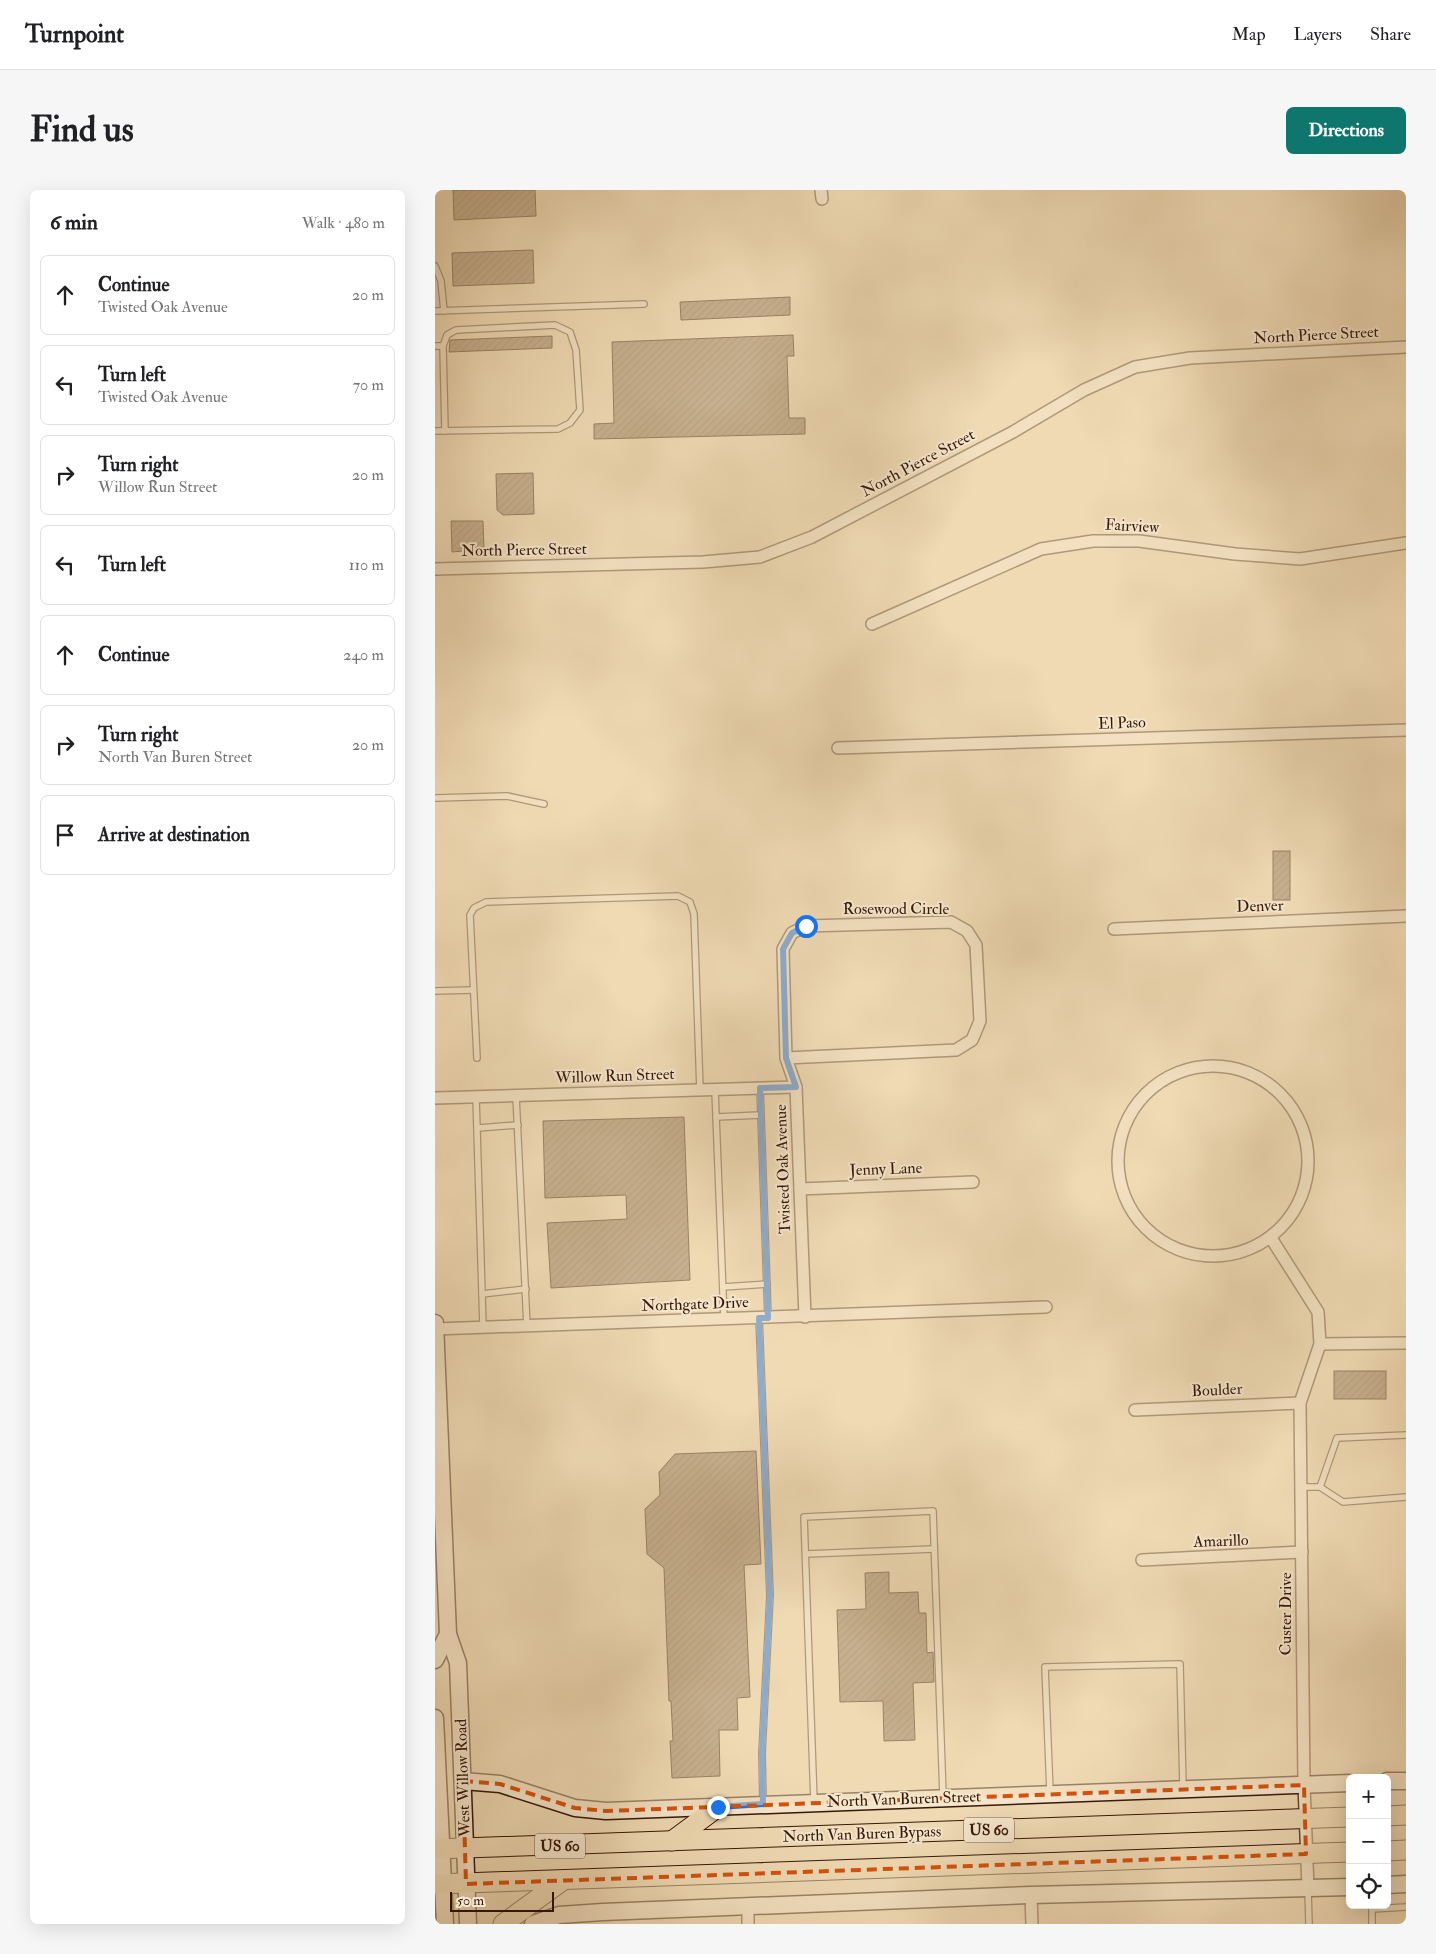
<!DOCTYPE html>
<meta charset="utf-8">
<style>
:root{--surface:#fff;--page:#f6f6f6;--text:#202124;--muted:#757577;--line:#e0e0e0;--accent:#0f766e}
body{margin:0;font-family:"IM FELL Double Pica",serif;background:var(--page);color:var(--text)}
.controls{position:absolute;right:15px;bottom:15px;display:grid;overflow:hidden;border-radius:8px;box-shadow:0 5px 20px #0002}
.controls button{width:45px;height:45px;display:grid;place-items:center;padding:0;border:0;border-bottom:1px solid var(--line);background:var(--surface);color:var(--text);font:25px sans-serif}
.scale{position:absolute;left:15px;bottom:12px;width:104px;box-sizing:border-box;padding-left:5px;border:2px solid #371808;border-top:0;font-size:14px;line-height:18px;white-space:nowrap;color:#371808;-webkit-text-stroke:4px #f5e7ce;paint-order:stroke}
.stop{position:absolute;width:15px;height:15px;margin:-11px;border:4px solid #1a73e8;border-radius:50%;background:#fff}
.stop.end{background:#1a73e8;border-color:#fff;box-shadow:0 1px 5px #0008}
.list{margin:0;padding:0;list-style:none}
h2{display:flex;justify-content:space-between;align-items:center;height:65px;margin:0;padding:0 20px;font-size:21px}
h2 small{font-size:16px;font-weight:400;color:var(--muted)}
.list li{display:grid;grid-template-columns:32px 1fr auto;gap:15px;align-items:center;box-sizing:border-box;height:80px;margin:0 10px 10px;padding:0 10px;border:1px solid var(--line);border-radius:8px}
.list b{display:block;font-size:19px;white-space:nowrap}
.list p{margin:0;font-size:16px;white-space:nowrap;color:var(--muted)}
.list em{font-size:16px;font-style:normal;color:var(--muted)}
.icon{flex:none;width:28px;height:28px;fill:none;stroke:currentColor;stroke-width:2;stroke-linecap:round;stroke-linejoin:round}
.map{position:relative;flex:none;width:971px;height:1734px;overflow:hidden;border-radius:8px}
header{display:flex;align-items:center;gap:30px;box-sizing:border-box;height:70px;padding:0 25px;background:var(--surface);border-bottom:1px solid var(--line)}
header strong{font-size:24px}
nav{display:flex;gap:28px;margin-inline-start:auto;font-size:18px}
.intro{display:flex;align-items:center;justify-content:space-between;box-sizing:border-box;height:120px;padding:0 30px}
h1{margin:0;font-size:35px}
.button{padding:12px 22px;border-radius:8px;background:var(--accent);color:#fff;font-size:18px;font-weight:700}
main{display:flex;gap:30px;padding:0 30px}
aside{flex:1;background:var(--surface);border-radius:8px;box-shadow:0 5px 20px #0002}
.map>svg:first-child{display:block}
.building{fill:url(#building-hatch);stroke:#371808}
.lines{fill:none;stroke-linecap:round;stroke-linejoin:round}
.lane-casing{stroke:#654833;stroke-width:8}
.street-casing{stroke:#654833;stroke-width:14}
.secondary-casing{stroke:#371808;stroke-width:19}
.primary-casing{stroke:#371808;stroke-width:21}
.lane{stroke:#f5e7ce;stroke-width:5.5}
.street{stroke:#f5e7ce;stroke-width:11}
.secondary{stroke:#f5e7ce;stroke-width:16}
.primary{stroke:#efdab4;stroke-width:19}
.route{stroke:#1a73e8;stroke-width:6}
.marked{fill:none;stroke:#d6520c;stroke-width:4;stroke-dasharray:10 6;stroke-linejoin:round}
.labels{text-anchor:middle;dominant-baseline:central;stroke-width:4;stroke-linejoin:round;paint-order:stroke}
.shield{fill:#f5e7ce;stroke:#705643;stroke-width:1}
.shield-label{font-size:15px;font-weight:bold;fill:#371808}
.street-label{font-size:16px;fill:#371808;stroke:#f5e7ce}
</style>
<header>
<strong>Turnpoint</strong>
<nav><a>Map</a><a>Layers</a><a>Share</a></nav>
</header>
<div class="intro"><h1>Find us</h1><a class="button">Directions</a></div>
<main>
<aside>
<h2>6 min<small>Walk · 480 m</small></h2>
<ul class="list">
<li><svg class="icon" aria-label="ahead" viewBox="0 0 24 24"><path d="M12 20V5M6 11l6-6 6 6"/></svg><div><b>Continue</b><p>Twisted Oak Avenue</p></div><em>20 m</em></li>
<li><svg class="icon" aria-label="left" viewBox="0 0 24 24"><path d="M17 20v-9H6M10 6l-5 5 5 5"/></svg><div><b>Turn left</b><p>Twisted Oak Avenue</p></div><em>70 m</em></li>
<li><svg class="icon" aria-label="right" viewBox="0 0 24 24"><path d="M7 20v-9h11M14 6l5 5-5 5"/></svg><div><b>Turn right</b><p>Willow Run Street</p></div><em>20 m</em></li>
<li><svg class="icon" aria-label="left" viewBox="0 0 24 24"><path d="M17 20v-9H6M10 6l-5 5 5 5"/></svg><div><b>Turn left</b></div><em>110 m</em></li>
<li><svg class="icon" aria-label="ahead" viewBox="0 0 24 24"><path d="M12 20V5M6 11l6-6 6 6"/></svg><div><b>Continue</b></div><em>240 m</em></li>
<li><svg class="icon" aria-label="right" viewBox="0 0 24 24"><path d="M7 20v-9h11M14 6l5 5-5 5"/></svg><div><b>Turn right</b><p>North Van Buren Street</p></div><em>20 m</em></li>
<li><svg class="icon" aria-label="arrive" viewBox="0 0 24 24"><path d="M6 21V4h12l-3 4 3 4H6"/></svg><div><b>Arrive at destination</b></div></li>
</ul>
</aside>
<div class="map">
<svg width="971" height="1734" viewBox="0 0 971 1734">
<defs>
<pattern id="building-hatch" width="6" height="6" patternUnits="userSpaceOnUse" patternTransform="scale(1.25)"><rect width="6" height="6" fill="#977d61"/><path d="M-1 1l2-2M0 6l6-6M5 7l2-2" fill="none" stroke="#7c654e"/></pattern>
</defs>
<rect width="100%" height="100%" fill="#efdab4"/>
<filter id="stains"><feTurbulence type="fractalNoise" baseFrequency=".004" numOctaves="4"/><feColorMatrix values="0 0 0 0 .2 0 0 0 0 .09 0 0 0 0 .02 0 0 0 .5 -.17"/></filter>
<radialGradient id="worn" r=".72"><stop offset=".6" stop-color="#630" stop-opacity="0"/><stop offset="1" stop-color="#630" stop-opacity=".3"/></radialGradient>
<g class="building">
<path d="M 18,0 L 100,0 L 101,26 L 19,30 Z"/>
<path d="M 98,60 L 99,93 L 18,96 L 17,63 Z"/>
<path d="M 355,107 L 355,125 L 246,130 L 245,112 Z"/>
<path d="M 358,145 L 359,166 L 352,166 L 354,228 L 370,228 L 370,244 L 159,249 L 159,234 L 179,233 L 177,152 Z"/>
<path d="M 117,146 L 117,158 L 14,162 L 15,150 Z"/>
<path d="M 98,283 L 99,324 L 68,325 L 62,320 L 61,284 Z"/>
<path d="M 16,331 L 48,331 L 49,359 L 17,362 Z"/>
<rect x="838" y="661" width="17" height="49"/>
<path d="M 249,927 L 255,1090 L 116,1098 L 112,1033 L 192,1029 L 191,1005 L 110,1008 L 108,931 Z"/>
<rect x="899" y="1181" width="52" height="28"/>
<path d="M 321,1261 L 326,1374 L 309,1375 L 315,1507 L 302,1508 L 303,1540 L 284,1540 L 285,1586 L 237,1588 L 235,1551 L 238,1551 L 236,1511 L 234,1511 L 229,1378 L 212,1364 L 210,1319 L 225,1305 L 224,1282 L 240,1264 Z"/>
<path d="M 454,1382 L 454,1403 L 483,1402 L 484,1423 L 491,1423 L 492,1463 L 498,1462 L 499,1492 L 478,1493 L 480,1550 L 449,1551 L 448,1511 L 405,1512 L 402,1420 L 431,1419 L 430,1383 Z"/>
</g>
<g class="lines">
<g class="lane-casing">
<g id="lane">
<path d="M 0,76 L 6,91 L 9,121"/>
<path d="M 0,121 L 209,114"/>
<path d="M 0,156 L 8,156 L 12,145 L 21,140 L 120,135 L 135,142 L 141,160 L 145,220 L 135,233 L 123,239 L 0,241"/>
<path d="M 8,156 L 10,241"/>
<path d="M 0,608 L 72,606 L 109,614"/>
<path d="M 0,801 L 38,800"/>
<path d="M 42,868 L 35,725 L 39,718 L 51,712 L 243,706 L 255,712 L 259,724 L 265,900"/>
<path d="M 325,898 L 333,1128"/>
<path d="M 280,900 L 289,1129"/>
<path d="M 81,906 L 92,1136"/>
<path d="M 41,907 L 48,1137"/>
<path d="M 281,927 L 326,925"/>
<path d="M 43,938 L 83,935"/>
<path d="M 288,1097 L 332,1094"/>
<path d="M 47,1104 L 91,1099"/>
<path d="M 324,1128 L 335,1405 L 327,1563 L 328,1613"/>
<path d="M 866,1297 L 885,1297 L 908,1312 L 971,1307"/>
<path d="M 885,1297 L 902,1248 L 971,1245"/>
<path d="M 371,1364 L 499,1359"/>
<path d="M 615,1602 L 610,1477 L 745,1474 L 748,1597"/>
<path d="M 379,1612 L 369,1327 L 498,1321 L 508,1606"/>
<path d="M 873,1699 L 874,1734"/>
<path d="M 937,1717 L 937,1734"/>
<path d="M 937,1719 L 971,1717"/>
</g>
</g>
<g class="street-casing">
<g id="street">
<path d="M 386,0 L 387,9"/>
<path d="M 0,379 L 268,372 L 325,367 L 377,347 L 578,242 L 649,200 L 700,177 L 755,168 L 971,157"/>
<path d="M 437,434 L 606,359 L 658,351 L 704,351 L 800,364 L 865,369 L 971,353"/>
<path d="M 403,558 L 971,540"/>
<path d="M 679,739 L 971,726"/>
<path d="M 351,868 L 521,860 L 537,850 L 545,831 L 541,755 L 532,741 L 516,732 L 371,736 L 357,743 L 348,759 L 351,868 L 361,897 L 370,1127"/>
<circle cx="778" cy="971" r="95"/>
<path d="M 0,908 L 361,897"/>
<path d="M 365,999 L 538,992"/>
<path d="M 836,1048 L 883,1122 L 885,1154 L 971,1153"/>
<path d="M 0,1139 L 611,1117"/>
<path d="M 700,1220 L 865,1213"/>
<path d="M 707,1370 L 867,1362"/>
<path d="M 873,1698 L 869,1595 L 865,1213 L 885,1154"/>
<path d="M 596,1705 L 597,1734"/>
<path d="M 313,1716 L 313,1734"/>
</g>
</g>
<g class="secondary-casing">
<g id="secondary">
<path d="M 0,1133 L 13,1444 L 23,1473 L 33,1734"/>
<path d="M 0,1470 L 13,1444"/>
<path d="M 0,1528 L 10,1734"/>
<path d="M 28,1591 L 65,1594 L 140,1618 L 171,1621 L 915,1593"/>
<path d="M 952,1591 L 971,1591"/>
<path d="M 952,1695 L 971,1694"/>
<path d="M 98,1734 L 124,1725 L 168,1722 L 596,1705 L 915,1697"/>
</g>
</g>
<g class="primary-casing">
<g id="primary">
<path d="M 952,1626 L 971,1625"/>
<path d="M 237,1651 L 283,1617"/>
<path d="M 0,1659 L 915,1627"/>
<path d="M 952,1661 L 971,1660"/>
<path d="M 0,1694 L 915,1662"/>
<path d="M 68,1734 L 127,1691"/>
</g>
</g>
<use href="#lane" class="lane"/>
<use href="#street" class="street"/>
<use href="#secondary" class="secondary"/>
<use href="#primary" class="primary"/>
</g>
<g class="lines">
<path class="route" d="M 283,1617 L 328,1614 L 327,1563 L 335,1405 L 324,1128 L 333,1128 L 325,898 L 361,897 L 351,868 L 348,759 L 357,743 L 371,736"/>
</g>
<path d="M0 0H971V1734H0ZM 28,1591 L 65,1594 L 140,1618 L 171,1621 L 869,1595 L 871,1664 L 31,1694 Z" fill="#efdab4" fill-opacity=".55" fill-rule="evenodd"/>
<path class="marked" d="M 28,1591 L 65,1594 L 140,1618 L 171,1621 L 869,1595 L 871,1664 L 31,1694 Z"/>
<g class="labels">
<g class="shield">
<rect x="529" y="1627.5" width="50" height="25" rx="4"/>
<rect x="100" y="1643.5" width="50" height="25" rx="4"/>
</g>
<g class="shield-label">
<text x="554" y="1640">US 60</text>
<text x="125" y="1656">US 60</text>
</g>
<g class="street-label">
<text transform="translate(881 145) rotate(-3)">North Pierce Street</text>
<text transform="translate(483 273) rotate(-28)">North Pierce Street</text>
<text transform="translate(697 336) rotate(3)">Fairview</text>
<text transform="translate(89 360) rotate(-1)">North Pierce Street</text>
<text transform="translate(687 533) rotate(-2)">El Paso</text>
<text transform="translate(825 716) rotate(-2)">Denver</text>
<text x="461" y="719">Rosewood Circle</text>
<text transform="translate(180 886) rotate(-2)">Willow Run Street</text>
<text transform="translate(348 979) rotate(-92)">Twisted Oak Avenue</text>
<text transform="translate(451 979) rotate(-2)">Jenny Lane</text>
<text transform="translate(260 1114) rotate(-2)">Northgate Drive</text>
<text transform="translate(782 1200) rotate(-3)">Boulder</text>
<text transform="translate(786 1351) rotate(-2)">Amarillo</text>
<text transform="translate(851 1424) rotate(-90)">Custer Drive</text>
<text transform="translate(28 1588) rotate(-92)">West Willow Road</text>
<text transform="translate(469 1609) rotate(-2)">North Van Buren Street</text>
<text transform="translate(427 1644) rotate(-2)">North Van Buren Bypass</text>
</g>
</g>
<rect width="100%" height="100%" filter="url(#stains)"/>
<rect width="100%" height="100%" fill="url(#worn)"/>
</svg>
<div class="controls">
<button>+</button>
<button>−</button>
<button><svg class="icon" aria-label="locate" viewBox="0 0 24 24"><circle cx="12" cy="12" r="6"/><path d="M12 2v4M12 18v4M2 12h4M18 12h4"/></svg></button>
</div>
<div class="scale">50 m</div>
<div class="stop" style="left:371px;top:736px"></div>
<div class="stop end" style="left:283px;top:1617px"></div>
</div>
</main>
